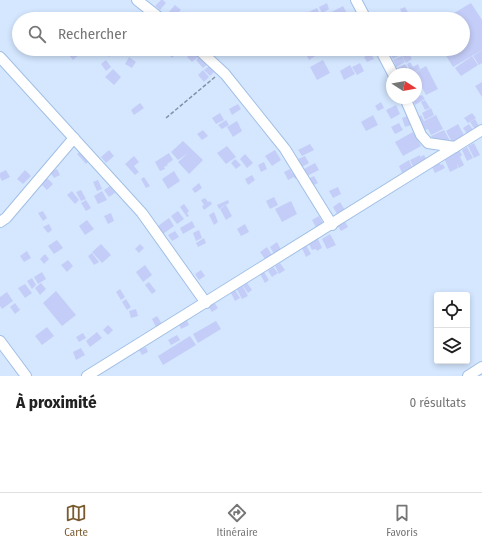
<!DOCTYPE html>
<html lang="fr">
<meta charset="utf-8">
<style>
:root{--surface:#fff;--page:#f6f6f6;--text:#222;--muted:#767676;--line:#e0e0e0;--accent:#795b2f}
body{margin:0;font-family:"Fira Sans Condensed",sans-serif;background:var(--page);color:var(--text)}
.controls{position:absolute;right:12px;bottom:12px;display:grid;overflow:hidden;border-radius:4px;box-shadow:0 2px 6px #0003}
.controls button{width:36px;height:36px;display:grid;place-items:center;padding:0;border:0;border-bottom:1px solid var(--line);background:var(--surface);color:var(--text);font:20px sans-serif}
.compass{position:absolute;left:386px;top:68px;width:36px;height:36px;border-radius:50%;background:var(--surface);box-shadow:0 2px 6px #0003;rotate:101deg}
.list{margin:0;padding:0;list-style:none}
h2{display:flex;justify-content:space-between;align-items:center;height:52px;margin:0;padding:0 16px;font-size:17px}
h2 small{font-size:13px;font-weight:400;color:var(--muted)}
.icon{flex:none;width:22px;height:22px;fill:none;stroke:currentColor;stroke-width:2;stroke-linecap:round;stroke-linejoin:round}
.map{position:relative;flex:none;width:482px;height:376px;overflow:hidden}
.search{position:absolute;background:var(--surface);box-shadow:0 2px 6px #0003;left:12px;right:12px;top:12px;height:44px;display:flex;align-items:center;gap:10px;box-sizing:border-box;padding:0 14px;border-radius:22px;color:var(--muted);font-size:15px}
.sheet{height:116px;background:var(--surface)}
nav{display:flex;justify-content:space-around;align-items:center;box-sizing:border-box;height:56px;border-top:1px solid var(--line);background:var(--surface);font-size:11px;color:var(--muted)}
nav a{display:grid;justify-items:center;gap:2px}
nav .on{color:var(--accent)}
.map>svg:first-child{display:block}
.building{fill:#c4cdf7}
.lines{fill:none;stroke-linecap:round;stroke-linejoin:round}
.minor-casing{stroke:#a1bfe5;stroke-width:12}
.path{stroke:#8291a5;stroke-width:1.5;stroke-dasharray:4 2;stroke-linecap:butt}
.minor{stroke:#fff;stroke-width:10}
</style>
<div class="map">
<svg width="482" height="376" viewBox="0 0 482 376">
<rect width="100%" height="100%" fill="#d4e7ff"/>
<g class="building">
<path d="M 161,0 L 163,0 L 166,3 L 160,10 L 155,6 Z"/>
<path d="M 327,3 L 329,9 L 322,13 L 319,7 Z"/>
<path d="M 471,3 L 482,20 L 482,50 L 453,67 L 442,49 L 463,49 L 463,19 L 444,19 Z"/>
<path d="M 175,5 L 181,10 L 173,18 L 168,13 Z"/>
<path d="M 343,6 L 350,19 L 318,19 Z"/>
<path d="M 405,7 L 410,16 L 405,19 L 400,9 Z"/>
<path d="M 317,8 L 320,15 L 311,19 L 308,19 L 305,14 Z"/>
<path d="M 71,49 L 79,49 L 82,52 L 73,60 L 67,53 Z"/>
<path d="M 106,49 L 110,49 L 114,52 L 109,57 L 103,52 Z"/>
<path d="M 116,49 L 128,49 L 124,55 L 115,50 Z"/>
<path d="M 170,49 L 176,49 L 178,52 L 172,58 L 166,52 Z"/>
<path d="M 311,49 L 314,49 L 317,55 L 309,60 L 305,52 Z"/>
<path d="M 388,49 L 397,49 L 400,55 L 393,59 Z"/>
<path d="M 482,50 L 482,63 L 479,65 L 473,56 Z"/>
<path d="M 194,51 L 199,56 L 192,62 L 187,57 Z"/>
<path d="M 408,52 L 412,59 L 406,63 L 402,55 Z"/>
<path d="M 371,54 L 374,59 L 367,62 L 364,57 Z"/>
<path d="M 201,56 L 208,64 L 203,68 L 196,60 Z"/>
<path d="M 402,56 L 405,62 L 396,67 L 393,60 Z"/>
<path d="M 472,56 L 478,65 L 461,76 L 455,68 Z"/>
<path d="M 129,57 L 136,62 L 132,68 L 125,64 Z"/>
<path d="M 106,60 L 111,67 L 106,71 L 101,64 Z"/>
<path d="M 323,60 L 330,73 L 317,80 L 310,67 Z"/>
<path d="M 410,62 L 413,67 L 418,64 L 420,69 L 412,74 L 404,74 L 410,70 L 407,64 Z"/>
<path d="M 360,63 L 364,71 L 357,75 L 352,67 Z"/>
<path d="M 405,64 L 409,70 L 402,74 L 399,74 L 396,69 Z"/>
<path d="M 350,65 L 355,74 L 344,80 L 340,71 Z"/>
<path d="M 209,66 L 214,72 L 210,76 L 204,70 Z"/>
<path d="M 426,66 L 438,89 L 426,95 L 416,76 L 416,74 L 414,73 Z"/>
<path d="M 113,69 L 121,77 L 114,85 L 105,77 Z"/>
<path d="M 203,70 L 209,77 L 204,82 L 198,75 Z"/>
<path d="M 482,82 L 482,97 L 475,86 Z"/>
<path d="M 416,89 L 420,96 L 422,95 L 425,99 L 415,105 L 412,98 L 416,98 Z"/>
<path d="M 425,100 L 430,108 L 425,110 L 421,102 Z"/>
<path d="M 381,102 L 384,108 L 378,111 L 375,106 Z"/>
<path d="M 140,103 L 144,108 L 134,115 L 131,110 Z"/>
<path d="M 238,104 L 241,109 L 232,115 L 229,109 Z"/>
<path d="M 396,105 L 400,114 L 391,119 L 386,110 Z"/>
<path d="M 431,108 L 434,115 L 425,120 L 422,113 Z"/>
<path d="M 220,113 L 224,120 L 216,124 L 212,118 Z"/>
<path d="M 472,113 L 476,118 L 468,123 L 464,118 Z"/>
<path d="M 373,115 L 378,125 L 366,131 L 361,122 Z"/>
<path d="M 421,115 L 424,121 L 436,115 L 440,123 L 433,127 L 440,123 L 443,129 L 431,135 L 428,129 L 425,130 L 418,117 Z"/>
<path d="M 407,116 L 411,125 L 405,127 L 402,118 Z"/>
<path d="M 475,119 L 480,128 L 476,131 L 470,122 Z"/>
<path d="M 226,120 L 229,125 L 222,129 L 218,125 Z"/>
<path d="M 237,121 L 242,131 L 233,137 L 227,127 Z"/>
<path d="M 399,123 L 403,130 L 395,134 L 391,127 Z"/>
<path d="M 458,124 L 465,137 L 453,144 L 446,131 Z"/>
<path d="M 469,124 L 474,131 L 468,135 L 463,128 Z"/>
<path d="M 203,130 L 208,136 L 202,140 L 197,134 Z"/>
<path d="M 444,130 L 450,141 L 441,144 L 434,142 L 431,136 Z"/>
<path d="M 413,132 L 421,146 L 403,156 L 395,142 Z"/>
<path d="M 183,141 L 203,160 L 189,174 L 178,162 L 188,153 L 178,160 L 171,152 Z"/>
<path d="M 474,143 L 480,155 L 474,158 L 468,146 Z"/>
<path d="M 310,144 L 314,150 L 302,156 L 298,150 Z"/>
<path d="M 227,146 L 236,157 L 226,164 L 217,153 Z"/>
<path d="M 467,147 L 473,158 L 467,161 L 462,150 Z"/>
<path d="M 82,150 L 91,159 L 86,164 L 77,154 Z"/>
<path d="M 109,150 L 114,156 L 106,163 L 101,157 Z"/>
<path d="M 275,150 L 281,160 L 272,166 L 265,156 Z"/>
<path d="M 459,150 L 462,155 L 460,157 L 464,165 L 459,168 L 457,163 L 458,168 L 450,172 L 444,158 Z"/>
<path d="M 169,153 L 173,160 L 167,164 L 168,165 L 164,167 L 165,169 L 160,171 L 155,162 Z"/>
<path d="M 245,154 L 253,163 L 247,168 L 240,159 Z"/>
<path d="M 420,155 L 420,157 L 424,155 L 428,162 L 414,169 L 410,160 Z"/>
<path d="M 134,156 L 139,162 L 134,166 L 139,172 L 135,175 L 125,164 Z"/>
<path d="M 305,156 L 309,163 L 302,167 L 298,159 Z"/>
<path d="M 235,159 L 241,165 L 236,169 L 231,163 Z"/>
<path d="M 409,160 L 412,167 L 402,173 L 399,166 Z"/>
<path d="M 264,162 L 267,169 L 261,172 L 258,165 Z"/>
<path d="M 439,162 L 441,165 L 443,164 L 445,168 L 435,173 L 431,165 Z"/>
<path d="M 315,163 L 319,170 L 307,176 L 304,169 Z"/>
<path d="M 57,169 L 60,175 L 54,178 L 50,172 Z"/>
<path d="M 290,169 L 292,173 L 296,171 L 299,177 L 295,179 L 294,177 L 288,180 L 284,172 Z"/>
<path d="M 6,170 L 10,177 L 2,181 L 0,177 L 0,173 Z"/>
<path d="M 25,170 L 31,176 L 23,184 L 17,179 Z"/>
<path d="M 174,171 L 180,181 L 168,189 L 162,179 Z"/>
<path d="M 252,175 L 255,180 L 248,185 L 245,179 Z"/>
<path d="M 314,176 L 318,183 L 312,186 L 308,179 Z"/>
<path d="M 144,177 L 150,186 L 146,188 L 141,179 Z"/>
<path d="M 47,178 L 53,184 L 47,190 L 41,184 Z"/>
<path d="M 98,180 L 102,189 L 97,191 L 93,182 Z"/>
<path d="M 199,183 L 202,188 L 195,193 L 192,189 Z"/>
<path d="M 110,186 L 115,193 L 109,197 L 104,190 Z"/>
<path d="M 338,187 L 341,194 L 333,198 L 329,191 Z"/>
<path d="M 81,190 L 86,199 L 81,201 L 76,192 Z"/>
<path d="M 72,191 L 79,200 L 75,204 L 67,195 Z"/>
<path d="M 102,191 L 107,200 L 98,204 L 94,196 Z"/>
<path d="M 274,197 L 278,205 L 270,209 L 266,201 Z"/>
<path d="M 205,198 L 208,202 L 210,201 L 212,204 L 204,210 L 202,206 L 204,205 L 201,200 Z"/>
<path d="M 86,200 L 91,208 L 86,211 L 81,203 Z"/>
<path d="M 228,200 L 229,203 L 219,209 L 217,205 Z"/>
<path d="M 291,201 L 297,214 L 282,222 L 275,209 Z"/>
<path d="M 340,202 L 346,212 L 339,217 L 333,207 Z"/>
<path d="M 184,204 L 189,211 L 187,213 L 189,216 L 187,217 L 180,207 Z"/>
<path d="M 226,205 L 232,216 L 226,220 L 220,209 Z"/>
<path d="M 43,211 L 47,218 L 43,221 L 38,213 Z"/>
<path d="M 178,211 L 184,219 L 177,224 L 171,216 Z"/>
<path d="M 214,212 L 218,222 L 214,225 L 209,215 Z"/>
<path d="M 111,213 L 114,221 L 108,224 L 104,216 Z"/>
<path d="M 319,216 L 324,225 L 317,229 L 312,220 Z"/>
<path d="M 169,218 L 174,226 L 163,234 L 158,226 Z"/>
<path d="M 87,220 L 94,229 L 85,235 L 79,226 Z"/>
<path d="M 344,220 L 348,227 L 341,231 L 337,225 Z"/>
<path d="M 192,221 L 195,227 L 183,234 L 180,228 Z"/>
<path d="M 49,224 L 52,230 L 48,233 L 43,227 Z"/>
<path d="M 245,224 L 249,232 L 241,236 L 237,229 Z"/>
<path d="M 199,230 L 202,238 L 196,241 L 193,233 Z"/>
<path d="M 175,231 L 179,237 L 172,241 L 168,235 Z"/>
<path d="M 330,234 L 336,245 L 327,249 L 322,239 Z"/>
<path d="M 317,237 L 322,248 L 317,251 L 316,249 L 312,250 L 308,242 Z"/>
<path d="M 204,238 L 206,243 L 198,247 L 196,243 Z"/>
<path d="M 57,240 L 63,248 L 54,254 L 48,246 Z"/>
<path d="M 277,242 L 281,250 L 274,254 L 270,247 Z"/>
<path d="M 101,244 L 111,255 L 102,263 L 92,252 Z"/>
<path d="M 140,244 L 144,248 L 139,253 L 135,249 Z"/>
<path d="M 306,245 L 311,254 L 306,257 L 302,248 Z"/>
<path d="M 267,247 L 272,255 L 265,259 L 260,252 Z"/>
<path d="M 27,251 L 31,258 L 24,262 L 20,256 Z"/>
<path d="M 92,253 L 99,262 L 94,265 L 88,256 Z"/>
<path d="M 45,254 L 49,259 L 44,264 L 40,259 Z"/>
<path d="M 68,260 L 73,266 L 67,272 L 61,265 Z"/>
<path d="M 280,263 L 285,270 L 279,274 L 275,266 Z"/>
<path d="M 145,265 L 152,275 L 143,282 L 136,272 Z"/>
<path d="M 273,267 L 278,273 L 272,277 L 268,271 Z"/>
<path d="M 201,270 L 205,276 L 199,280 L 195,274 Z"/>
<path d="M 42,272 L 46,279 L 38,284 L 34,277 Z"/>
<path d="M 264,272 L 269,280 L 265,283 L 260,274 Z"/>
<path d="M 32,278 L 36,285 L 32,289 L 27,281 Z"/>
<path d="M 245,280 L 252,290 L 248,293 L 241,283 Z"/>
<path d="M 149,282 L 156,291 L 152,294 L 145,285 Z"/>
<path d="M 41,283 L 46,289 L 40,295 L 35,288 Z"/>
<path d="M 241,283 L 248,296 L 242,299 L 235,286 Z"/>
<path d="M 25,284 L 32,293 L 25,298 L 18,288 Z"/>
<path d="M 234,288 L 240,298 L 235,301 L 230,291 Z"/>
<path d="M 120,289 L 125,297 L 121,300 L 116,292 Z"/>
<path d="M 56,291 L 76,315 L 62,326 L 43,303 Z"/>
<path d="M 7,292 L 13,301 L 2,309 L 0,306 L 0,297 Z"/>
<path d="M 126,299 L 131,307 L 127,310 L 122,302 Z"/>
<path d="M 214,302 L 218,308 L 212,312 L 208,306 Z"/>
<path d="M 15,303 L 20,310 L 15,314 L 10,307 Z"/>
<path d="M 136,309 L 138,316 L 131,318 L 129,311 Z"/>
<path d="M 157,316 L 162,324 L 156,327 L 152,319 Z"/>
<path d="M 186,318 L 189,325 L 181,329 L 178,321 Z"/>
<path d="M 216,321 L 221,329 L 198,343 L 193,334 Z"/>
<path d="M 108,325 L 113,330 L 108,335 L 103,330 Z"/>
<path d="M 47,327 L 54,336 L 42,345 L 35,336 Z"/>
<path d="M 97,332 L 102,338 L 90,347 L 86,341 Z"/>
<path d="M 83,333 L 86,338 L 79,342 L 76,337 Z"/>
<path d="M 177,335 L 180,340 L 171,345 L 168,340 Z"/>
<path d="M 190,336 L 196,345 L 163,365 L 158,356 Z"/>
<path d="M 146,347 L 148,352 L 142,355 L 139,350 Z"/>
<path d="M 81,348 L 85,355 L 76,360 L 73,352 Z"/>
</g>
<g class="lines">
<g class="minor-casing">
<g id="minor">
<path d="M 137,0 L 161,19"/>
<path d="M 356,0 L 366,19"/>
<path d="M 198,49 L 225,74 L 285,149 L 332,225"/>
<path d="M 380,49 L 393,74"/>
<path d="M 0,57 L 142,213 L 206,303"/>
<path d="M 405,98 L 421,135 L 428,143 L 455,147"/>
<path d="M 0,222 L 6,218 L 74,138"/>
<path d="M 0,341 L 26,376"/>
<path d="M 87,376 L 482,130"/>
<path d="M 468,376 L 482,367"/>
</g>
</g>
<path class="path" d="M 166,118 L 215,77"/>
<use href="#minor" class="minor"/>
</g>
</svg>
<div class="controls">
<button><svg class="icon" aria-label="locate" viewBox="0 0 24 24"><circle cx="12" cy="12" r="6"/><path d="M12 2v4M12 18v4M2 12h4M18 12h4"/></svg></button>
<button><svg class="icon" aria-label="layers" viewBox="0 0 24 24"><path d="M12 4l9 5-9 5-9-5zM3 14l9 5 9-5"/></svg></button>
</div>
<svg class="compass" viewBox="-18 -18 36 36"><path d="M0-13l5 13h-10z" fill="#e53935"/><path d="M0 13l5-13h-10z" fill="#767676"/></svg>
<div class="search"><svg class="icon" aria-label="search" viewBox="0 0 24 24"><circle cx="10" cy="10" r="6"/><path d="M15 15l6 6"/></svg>Rechercher</div>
</div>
<section class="sheet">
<h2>À proximité<small>0 résultats</small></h2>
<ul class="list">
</ul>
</section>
<nav>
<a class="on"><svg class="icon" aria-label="map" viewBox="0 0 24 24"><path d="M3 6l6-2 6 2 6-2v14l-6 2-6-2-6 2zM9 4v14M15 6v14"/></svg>Carte</a>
<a><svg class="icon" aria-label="directions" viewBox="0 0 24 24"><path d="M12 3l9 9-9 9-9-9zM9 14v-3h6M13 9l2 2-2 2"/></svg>Itinéraire</a>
<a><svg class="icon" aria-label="saved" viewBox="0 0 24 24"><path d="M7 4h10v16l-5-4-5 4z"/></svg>Favoris</a>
</nav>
